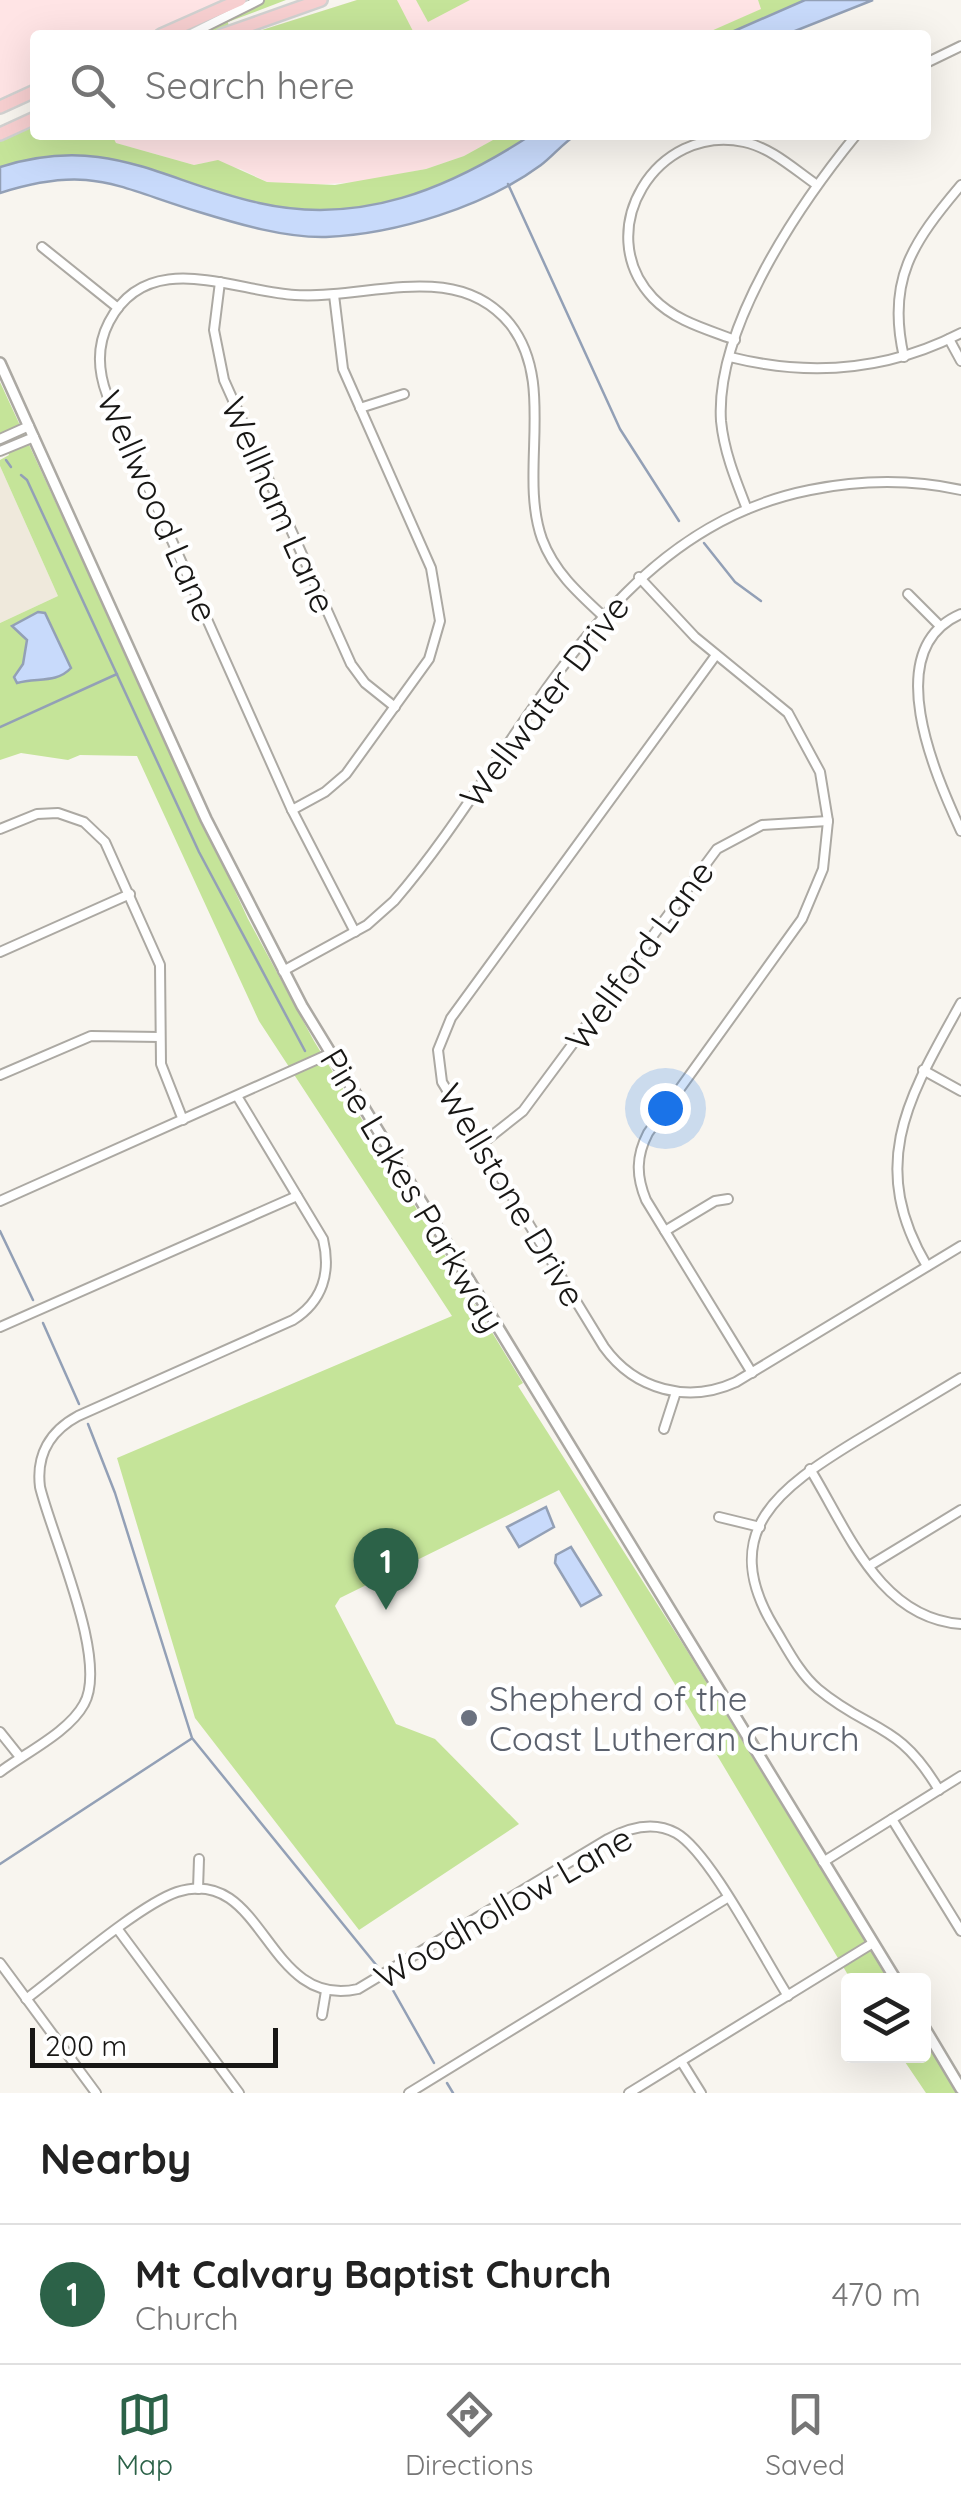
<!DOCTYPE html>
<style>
:root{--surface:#fff;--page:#f2f2f2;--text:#222;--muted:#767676;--line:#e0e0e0;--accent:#2c6248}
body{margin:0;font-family:Quicksand,sans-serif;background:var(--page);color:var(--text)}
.controls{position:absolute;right:30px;bottom:30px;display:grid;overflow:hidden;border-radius:10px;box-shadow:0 10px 40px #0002}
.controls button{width:90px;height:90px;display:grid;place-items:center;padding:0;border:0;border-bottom:2px solid var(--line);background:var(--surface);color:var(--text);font:50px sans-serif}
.scale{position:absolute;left:30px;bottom:25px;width:248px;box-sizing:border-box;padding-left:10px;border:5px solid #181715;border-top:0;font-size:28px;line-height:35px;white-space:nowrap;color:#181715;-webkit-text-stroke:8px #fff;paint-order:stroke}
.you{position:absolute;left:665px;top:1108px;width:35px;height:35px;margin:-25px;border:8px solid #fff;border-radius:50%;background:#1a73e8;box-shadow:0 0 0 15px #1a73e833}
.badge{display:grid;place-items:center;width:65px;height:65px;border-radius:50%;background:var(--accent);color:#fff;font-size:32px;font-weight:700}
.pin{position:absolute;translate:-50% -82px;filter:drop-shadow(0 2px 5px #0008)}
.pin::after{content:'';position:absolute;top:52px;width:35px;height:30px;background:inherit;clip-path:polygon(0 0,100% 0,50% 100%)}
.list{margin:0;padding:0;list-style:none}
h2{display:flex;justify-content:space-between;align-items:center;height:130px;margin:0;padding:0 40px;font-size:42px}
h2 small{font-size:32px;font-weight:400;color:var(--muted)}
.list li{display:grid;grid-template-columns:65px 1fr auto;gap:30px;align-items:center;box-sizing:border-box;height:140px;padding:0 40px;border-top:2px solid var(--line)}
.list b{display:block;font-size:38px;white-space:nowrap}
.list p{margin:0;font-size:32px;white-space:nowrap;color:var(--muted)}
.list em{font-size:32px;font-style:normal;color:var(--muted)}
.icon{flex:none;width:55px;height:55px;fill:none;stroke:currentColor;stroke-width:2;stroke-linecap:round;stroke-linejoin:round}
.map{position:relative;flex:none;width:961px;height:2093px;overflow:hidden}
.search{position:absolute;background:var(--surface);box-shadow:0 10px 40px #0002;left:30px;right:30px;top:30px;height:110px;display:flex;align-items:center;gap:25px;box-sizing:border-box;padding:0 35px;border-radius:10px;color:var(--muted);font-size:38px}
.sheet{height:270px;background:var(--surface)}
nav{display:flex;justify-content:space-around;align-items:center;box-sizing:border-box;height:140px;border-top:2px solid var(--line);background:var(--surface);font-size:28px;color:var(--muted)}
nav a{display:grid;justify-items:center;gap:5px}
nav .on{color:var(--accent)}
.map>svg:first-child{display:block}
.commercial{fill:#ffe4e5}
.built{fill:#efe9dc}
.green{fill:#c5e499}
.water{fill:#c8dafb;stroke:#93a0b6;stroke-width:2.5}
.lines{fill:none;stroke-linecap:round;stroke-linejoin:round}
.stream{stroke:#93a0b6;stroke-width:2.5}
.minor-casing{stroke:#aca9a3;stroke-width:12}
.tertiary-casing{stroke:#aca9a3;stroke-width:14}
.primary-casing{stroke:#d1d1d0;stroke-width:16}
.minor{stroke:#fff;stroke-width:8}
.tertiary{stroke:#fff;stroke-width:9}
.primary{stroke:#f7cfd0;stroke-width:11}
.worship-dot{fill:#6b7280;stroke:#fff;stroke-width:4}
.labels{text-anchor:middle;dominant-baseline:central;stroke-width:9;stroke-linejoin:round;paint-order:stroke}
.street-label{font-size:35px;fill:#181715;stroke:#fff}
.worship-label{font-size:35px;fill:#5b616d;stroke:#fff;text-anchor:start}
</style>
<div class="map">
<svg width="961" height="2093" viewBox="0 0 961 2093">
<rect width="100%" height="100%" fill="#f8f5ef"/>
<g class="commercial">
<path d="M 0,0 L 226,0 L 146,35 L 35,35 L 35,84 L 0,99 Z"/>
<path d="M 357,0 L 758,0 L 762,9 L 702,35 L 246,35 Z"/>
<path d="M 112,135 L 502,135 L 464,156 L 426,169 L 358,182 L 310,185 L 267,182 L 241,169 L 208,162 L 194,165 L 116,143 Z"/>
</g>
<path class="built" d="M 0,466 L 58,596 L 0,623 Z"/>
<g class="green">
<path d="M 264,0 L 286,0 L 228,22 L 229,28 L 200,35 L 200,29 Z"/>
<path d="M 357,0 L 397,0 L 415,35 L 246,35 Z"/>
<path d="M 416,0 L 470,0 L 428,22 Z"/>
<path d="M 758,0 L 805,0 L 725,35 L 702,35 L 761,9 Z"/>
<path d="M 35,123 L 35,135 L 112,135 L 116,143 L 194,165 L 218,160 L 267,182 L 335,185 L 426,169 L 464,156 L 502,135 L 531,135 C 448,189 360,226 259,203 C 161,181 108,133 0,167 L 0,139 Z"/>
<path d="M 0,382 L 248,919 L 314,1041 L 523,1383 L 518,1386 L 686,1649 L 889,1980 L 851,1980 L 559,1490 L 340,1598 L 335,1606 L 396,1724 L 435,1739 L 519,1824 L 359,1930 L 195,1718 L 117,1458 L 452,1316 L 259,1021 L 137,756 L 80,755 L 68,760 L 21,753 L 0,760 L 0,623 L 58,596 L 0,466 L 0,460 L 9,455 L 0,436 Z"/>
<path d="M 924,2038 L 957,2093 L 926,2093 L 901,2056 L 924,2056 Z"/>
</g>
<g class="water">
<path d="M 805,0 L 873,0 L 785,35 L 725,35 Z"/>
<path d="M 531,135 L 576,135 C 563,143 553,156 541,165 C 484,207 396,234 326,237 C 285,238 238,224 199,212 C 116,187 91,164 0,193 L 0,167 C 107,133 161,181 259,203 C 360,226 448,189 531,135 Z"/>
<path d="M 38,612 L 45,613 L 71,668 C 56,684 36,677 17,683 L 14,677 L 23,664 L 27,640 L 12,626 Z"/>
<path d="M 546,1507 L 554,1527 L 519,1547 L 507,1527 Z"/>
<path d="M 571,1547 L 601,1595 L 581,1606 L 555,1563 L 556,1555 Z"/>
</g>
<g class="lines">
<g class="stream">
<path d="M 508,184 L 620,429 L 679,521"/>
<path d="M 6,460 L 11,467"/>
<path d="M 21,475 L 27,480 L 199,852 L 305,1051"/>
<path d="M 704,543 L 735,582 L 761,601"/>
<path d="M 0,727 L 117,674"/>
<path d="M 0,1231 L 33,1300"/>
<path d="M 43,1323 L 79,1404"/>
<path d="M 88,1424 L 115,1493 L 192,1738 L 377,1966"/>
<path d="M 0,1864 L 191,1739"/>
<path d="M 390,1985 L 434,2063"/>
<path d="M 447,2083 L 453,2093"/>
</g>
<g class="minor-casing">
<g id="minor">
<path d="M 189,35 L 259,0"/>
<path d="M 926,63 L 961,46"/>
<path d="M 42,247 L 118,308"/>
<path d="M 220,282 L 214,330 L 224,380 L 351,664 L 365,683 L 395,707"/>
<path d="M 949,339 L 961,361"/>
<path d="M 735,340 C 706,329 675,321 653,298 C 590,231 657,123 744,142 C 772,148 795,170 817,185"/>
<path d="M 730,357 C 810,377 887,371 961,333"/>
<path d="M 904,357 C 886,280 913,242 961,185"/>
<path d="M 360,408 L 404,394"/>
<path d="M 0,439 L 29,426"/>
<path d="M 0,451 L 34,437"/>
<path d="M 747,509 C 736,481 724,452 721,421 C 715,328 799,205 856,135"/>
<path d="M 639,577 L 695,637 L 788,713 L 820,772 L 828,821 L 823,869 L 802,919 L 648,1133 C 636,1156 636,1176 646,1200 L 752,1373"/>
<path d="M 908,594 L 940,626"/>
<path d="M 961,614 C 879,649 935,774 961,831"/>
<path d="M 716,655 L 451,1018 L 438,1050 L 442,1082 L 604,1347 C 635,1390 688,1404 736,1382 L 961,1246"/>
<path d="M 292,810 L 325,792 L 346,774 L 429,659 L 440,621 L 431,568 L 343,369 L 334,295"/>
<path d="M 0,829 L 37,814 L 58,813 L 84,822 L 105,842 L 160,965 L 161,1064 L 183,1120"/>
<path d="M 355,932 L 292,810 L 107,395 C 98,371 97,345 109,322 C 148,247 232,291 295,295 C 366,300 456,258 510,324 C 557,383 518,472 542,539 C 554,571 577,592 602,615"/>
<path d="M 0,952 L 130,894"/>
<path d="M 283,971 L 367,925 L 394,901 C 521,755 599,532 810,490 C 860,480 911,479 961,490"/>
<path d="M 923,1070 L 961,1091"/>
<path d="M 0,1075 L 91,1036 L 160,1037"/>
<path d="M 480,1145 L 523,1111 L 717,849 L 762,825 L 828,821"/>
<path d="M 0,1201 L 329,1054"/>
<path d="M 665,1231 L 715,1201 L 728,1199"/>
<path d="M 927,1266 C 866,1163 910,1095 961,1003"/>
<path d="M 0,1327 L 297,1196"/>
<path d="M 664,1429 L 676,1392"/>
<path d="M 810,1469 C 848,1531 879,1618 961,1624"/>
<path d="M 719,1517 L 760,1527"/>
<path d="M 869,1566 L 961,1510"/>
<path d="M 0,1732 L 20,1757"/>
<path d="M 0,1772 C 25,1753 69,1732 84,1704 C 109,1660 52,1537 40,1487 C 36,1455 50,1431 78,1416 L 293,1320 C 323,1301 331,1272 323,1239 L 237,1096"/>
<path d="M 939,1790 C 898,1721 871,1733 818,1689 C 799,1673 787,1648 774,1627 C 716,1531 781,1487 856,1441 C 891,1420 926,1399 961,1378"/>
<path d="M 892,1819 L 961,1931"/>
<path d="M 823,1862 L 961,1776"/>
<path d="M 198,1889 L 199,1859"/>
<path d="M 119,1931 L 239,2093"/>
<path d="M 0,1963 L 96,2093"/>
<path d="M 26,1999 C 62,1972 139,1905 177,1892 C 265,1864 265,2010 358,1989 L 608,1839 C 630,1827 654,1821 676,1833 C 710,1852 764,1959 788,1996"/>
<path d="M 322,2015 L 326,1991"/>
<path d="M 681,2061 L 701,2093"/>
<path d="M 409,2093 L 727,1898"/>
<path d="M 629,2093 L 873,1943"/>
</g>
</g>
<g class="tertiary-casing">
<g id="tertiary">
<path d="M 0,363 L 206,819 L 302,1006 L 896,1980"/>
<path d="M 924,2027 L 961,2089"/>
</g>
</g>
<g class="primary-casing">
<g id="primary">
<path d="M 161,35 L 240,0"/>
<path d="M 222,35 L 321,0"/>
<path d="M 0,107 L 35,91"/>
<path d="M 0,134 L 35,118"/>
</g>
</g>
<use href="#minor" class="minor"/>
<use href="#tertiary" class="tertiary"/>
<use href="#primary" class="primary"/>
</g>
<circle class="worship-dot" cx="469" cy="1718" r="10"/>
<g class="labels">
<g class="street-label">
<text transform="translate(279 505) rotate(66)">Wellham Lane</text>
<text transform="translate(158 506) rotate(66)">Wellwood Lane</text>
<text transform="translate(544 701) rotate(-53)">Wellwater Drive</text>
<text transform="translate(639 955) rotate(-54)">Wellford Lane</text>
<text transform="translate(413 1190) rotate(59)">Pine Lakes Parkway</text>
<text transform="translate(512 1195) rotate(59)">Wellstone Drive</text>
<text transform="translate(503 1907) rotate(-30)">Woodhollow Lane</text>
</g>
<g class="worship-label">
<text x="489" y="1698">Shepherd of the<tspan x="489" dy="40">Coast Lutheran Church</tspan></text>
</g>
</g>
</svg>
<div class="controls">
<button><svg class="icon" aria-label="layers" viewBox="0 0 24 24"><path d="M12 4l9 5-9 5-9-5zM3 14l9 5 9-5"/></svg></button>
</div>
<div class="scale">200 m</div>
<div class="you"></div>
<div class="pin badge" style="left:386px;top:1610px">1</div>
<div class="search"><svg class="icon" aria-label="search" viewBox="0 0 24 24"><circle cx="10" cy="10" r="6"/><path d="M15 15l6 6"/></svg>Search here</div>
</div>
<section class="sheet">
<h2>Nearby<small></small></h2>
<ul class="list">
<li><span class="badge">1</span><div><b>Mt Calvary Baptist Church</b><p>Church</p></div><em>470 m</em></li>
</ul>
</section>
<nav>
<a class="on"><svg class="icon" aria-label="map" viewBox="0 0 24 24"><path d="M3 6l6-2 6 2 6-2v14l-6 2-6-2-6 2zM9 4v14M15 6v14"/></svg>Map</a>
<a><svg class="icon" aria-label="directions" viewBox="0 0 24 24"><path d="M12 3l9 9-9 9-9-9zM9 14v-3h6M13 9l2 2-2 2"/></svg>Directions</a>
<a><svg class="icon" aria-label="saved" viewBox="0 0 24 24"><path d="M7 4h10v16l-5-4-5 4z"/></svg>Saved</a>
</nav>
